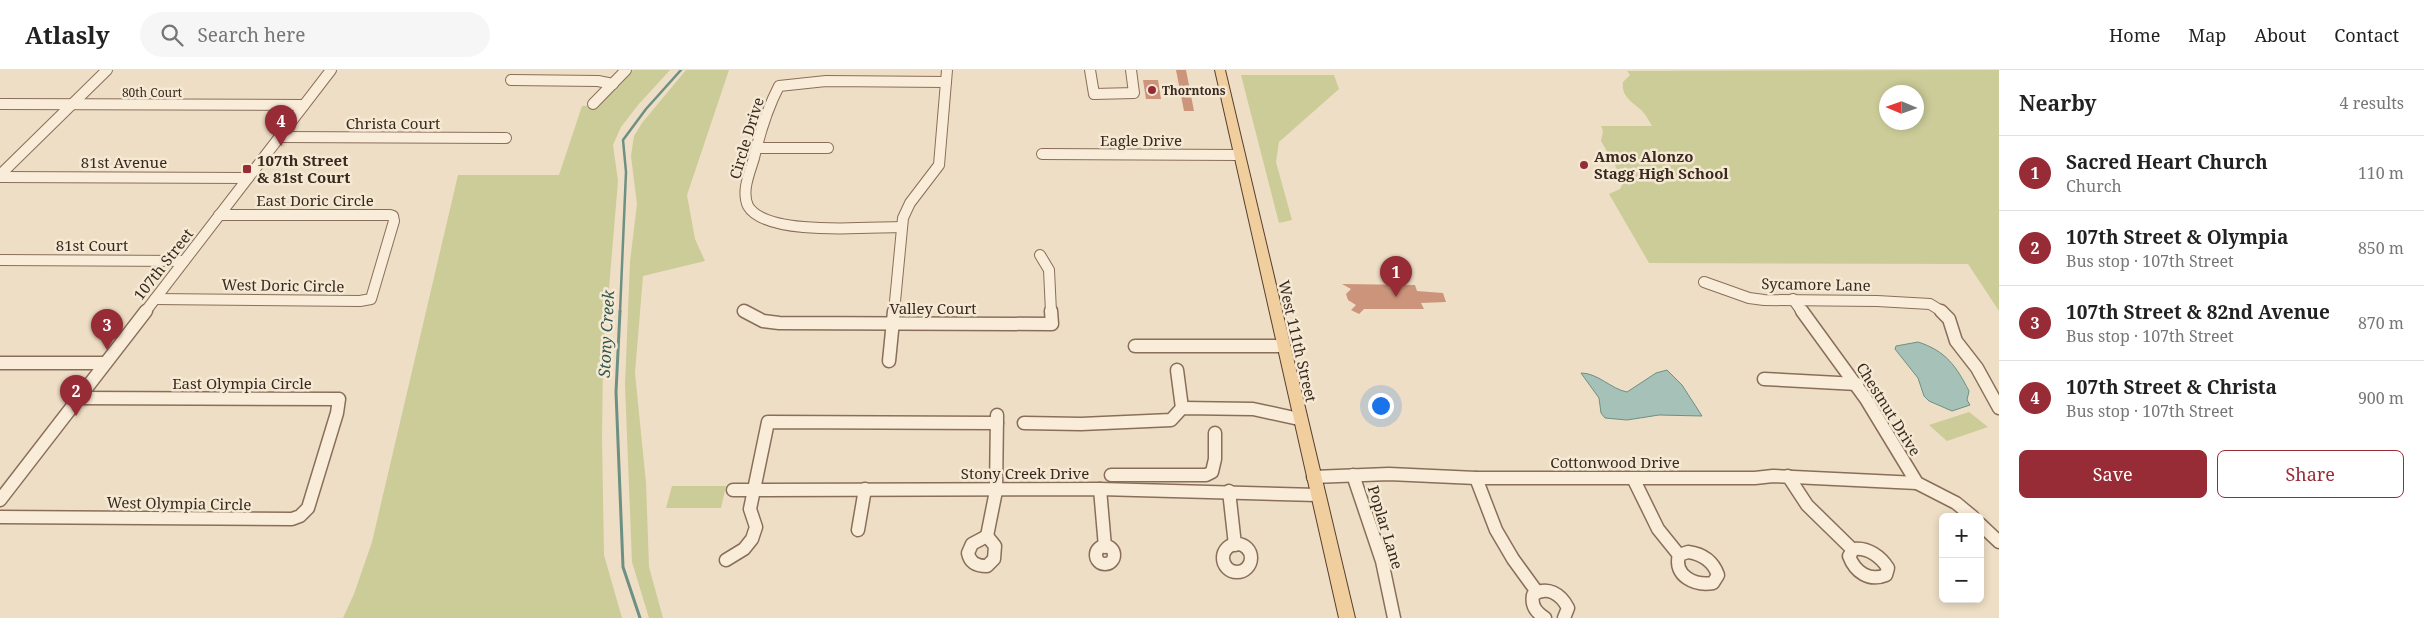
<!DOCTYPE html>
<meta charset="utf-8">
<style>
:root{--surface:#fff;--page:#f6f6f6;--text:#222;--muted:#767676;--line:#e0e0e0;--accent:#972b36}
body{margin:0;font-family:"Noto Serif",serif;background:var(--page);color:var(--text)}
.controls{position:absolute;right:15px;bottom:15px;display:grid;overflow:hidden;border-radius:8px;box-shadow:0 2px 8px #0003}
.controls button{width:45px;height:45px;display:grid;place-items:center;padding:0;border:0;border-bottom:1px solid var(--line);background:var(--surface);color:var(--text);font:25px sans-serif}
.compass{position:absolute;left:1879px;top:15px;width:45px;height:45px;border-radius:50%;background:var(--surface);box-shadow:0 2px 8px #0003;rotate:272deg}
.you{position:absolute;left:1380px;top:335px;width:18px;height:18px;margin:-12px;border:4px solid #fff;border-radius:50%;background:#1a73e8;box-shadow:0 0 0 8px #1a73e833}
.badge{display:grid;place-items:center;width:32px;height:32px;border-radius:50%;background:var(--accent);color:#fff;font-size:16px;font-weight:700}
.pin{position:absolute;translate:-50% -41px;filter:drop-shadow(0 1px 2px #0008)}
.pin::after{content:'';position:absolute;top:26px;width:18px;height:15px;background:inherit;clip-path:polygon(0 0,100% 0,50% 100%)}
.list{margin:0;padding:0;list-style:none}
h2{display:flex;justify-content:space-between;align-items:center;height:65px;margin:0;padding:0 20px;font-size:21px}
h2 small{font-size:16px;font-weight:400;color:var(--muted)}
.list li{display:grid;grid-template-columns:32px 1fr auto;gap:15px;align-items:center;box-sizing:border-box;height:75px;padding:0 20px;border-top:1px solid var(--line)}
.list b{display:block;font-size:19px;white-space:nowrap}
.list p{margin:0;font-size:16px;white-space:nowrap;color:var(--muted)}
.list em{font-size:16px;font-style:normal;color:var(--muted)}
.actions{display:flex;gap:10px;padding:15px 20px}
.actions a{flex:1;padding:11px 0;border:1px solid var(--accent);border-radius:8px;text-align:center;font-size:18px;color:var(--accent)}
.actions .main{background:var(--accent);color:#fff}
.icon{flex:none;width:28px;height:28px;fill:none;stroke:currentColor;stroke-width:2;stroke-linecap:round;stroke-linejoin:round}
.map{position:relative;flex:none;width:1999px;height:548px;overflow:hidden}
header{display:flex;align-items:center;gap:30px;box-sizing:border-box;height:70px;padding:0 25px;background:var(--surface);border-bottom:1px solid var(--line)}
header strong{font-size:24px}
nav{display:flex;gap:28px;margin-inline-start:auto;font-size:18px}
.search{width:350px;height:45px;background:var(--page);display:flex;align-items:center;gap:12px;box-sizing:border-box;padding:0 18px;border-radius:28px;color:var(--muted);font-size:19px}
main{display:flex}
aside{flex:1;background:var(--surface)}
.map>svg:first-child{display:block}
.green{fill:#cbcc98;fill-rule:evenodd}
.water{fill:#a6c1b7;stroke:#6d9084}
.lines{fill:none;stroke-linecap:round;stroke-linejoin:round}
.stream-far1{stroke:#6d9084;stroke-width:2.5}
.stream{stroke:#6d9084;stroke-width:3}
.building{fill:#cc957b}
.minor-far1-casing{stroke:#896f5b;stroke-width:12}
.minor-casing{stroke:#896f5b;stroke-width:15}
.major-casing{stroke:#573e2f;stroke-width:2}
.minor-far1{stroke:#f9ecd8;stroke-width:10}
.minor{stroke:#f9ecd8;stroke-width:12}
.major{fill:#f1ce9d;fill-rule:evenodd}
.poi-dot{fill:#972b36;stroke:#f5e9d4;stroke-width:2}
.labels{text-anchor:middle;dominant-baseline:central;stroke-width:5;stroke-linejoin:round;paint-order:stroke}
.far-poi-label{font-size:12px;font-weight:bold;fill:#39291f;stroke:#f5e9d4;text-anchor:start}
.far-street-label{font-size:12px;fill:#39291f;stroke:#f5e9d4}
.street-label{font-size:15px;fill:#39291f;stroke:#f5e9d4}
.poi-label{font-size:15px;font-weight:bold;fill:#39291f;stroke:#f5e9d4;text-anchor:start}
.water-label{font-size:16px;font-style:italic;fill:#2e5852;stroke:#f5e9d4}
</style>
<header>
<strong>Atlasly</strong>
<div class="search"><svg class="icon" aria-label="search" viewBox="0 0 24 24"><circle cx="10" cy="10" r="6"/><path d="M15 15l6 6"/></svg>Search here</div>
<nav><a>Home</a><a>Map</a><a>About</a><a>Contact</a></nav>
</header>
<main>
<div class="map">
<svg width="1999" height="548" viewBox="0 0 1999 548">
<rect width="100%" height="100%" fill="#eedec5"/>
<g class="green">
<path d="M 633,0 L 670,0 L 638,35 L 621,57 L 613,75 L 618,111 L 603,290 L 602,367 L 604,485 L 622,548 L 343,548 L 354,524 L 372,472 L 458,105 L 559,105 L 582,36 L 599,35 Z"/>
<path d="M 686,0 L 729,0 L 687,125 L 695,169 L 705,191 L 643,206 L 635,303 L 646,413 L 649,497 L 663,548 L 649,548 L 632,492 L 625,315 L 630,192 L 637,134 L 631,86 L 634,66 L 642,53 Z"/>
<path d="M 1999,0 L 1999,241 L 1968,194 L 1649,193 L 1609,124 L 1620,119 L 1624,111 L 1601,71 L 1603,61 L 1601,56 L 1652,56 C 1649,51 1645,43 1640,39 C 1631,31 1621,26 1623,12 L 1630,5 L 1627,1 ZM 1886,22 L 1916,22 L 1916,52 L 1886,52 Z"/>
<path d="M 1241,5 L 1334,5 L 1339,19 L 1279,72 L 1276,92 L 1292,150 L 1279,153 Z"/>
<path d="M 1969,342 L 1988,357 L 1947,371 L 1929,355 Z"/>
<path d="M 672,416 L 726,416 L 721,438 L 666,438 Z"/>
</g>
<g class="water">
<path d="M 1918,272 C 1946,281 1956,296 1969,321 L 1967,330 L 1970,335 L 1952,341 L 1929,331 L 1924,326 L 1918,308 L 1895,279 L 1896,276 Z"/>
<path d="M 1667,300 L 1682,315 L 1702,346 L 1659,345 L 1627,350 L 1605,348 L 1601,343 L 1599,328 L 1581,303 C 1598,303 1611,319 1627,322 L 1656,303 Z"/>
</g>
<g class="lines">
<path class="stream-far1" d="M 620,242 L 626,102 L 623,70 L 646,39 L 681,0"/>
<path class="stream" d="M 620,241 L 616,322 L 623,497 L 640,548"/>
</g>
<g class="building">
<path d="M 1176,0 L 1186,0 L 1194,41 L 1184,41 Z"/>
<path d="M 1143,10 L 1158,10 L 1161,29 L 1146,29 Z"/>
<path d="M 1342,214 L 1415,215 L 1417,221 L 1443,223 L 1446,232 L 1421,233 L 1424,239 L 1364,239 L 1359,244 L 1351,240 L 1356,235 L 1348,230 L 1346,224 L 1351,219 Z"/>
</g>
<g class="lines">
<g class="minor-far1-casing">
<g id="minor-far1">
<path d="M 1090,0 L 1094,24 L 1134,23 L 1131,0"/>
<path d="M 511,10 L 598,11 L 613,14"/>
<path d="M 0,34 L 304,35"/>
<path d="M 593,34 L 626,0"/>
<path d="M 279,67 L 506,68"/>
<path d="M 757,78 L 828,78"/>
<path d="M 1042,84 L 1239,85"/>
<path d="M 0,105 L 107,0"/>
<path d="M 0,107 L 248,108"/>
<path d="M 902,157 C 868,157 766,167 748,136 C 741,121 750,102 754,88 C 760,62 767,39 779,16 L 826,11 L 946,12"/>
<path d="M 1040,185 L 1049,200 L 1051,242"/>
<path d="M 0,190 L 184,191"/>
<path d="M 1704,212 L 1749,228 L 1764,230 L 1877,231 L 1930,234 L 1943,242"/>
<path d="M 155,229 L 360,231 L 371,229 L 394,151 L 393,146 L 390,145 L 219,145"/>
<path d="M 1793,229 L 1802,242"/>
<path d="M 744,241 L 746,242"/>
<path d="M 145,242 L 331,0"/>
<path d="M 894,242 L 903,148 L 910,133 L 939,95 L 947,0"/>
</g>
</g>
<g class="minor-casing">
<g id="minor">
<path d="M 744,241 L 763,251 L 779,253 L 1052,254 L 1051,241"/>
<path d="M 1802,241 L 1866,329 L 1917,413 L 1956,433 L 1973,447"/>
<path d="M 1941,241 L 1949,249 L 1956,271 L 1977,298 L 1999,338"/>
<path d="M 1135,276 L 1283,276"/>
<path d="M 889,291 L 894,241"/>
<path d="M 0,293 L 105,293"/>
<path d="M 1177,300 L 1182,338"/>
<path d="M 1764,309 L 1857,314"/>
<path d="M 1024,353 L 1081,354 L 1171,350 L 1182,338 L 1253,339 L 1299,349"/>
<path d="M 1111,405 L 1206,405 L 1212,402 L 1215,389 L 1215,363"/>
<path d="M 1353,405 L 1382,491 L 1394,548"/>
<path d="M 1788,406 L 1807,435 L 1853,480"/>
<path d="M 1313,407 L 1389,404 L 1476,408 L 1755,408 L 1773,406 L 1917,413"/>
<path d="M 1476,408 L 1496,460 L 1513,489 L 1537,522"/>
<path d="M 1633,408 L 1658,459 L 1679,485"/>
<path d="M 1100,419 L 1105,477"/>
<path d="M 733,420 L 1100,419 L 1317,425"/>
<path d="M 1229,421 L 1235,475"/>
<path d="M 0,430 L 146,241"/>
<path d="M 0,447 L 292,449 L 300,446 L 308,438 L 337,343 L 339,329 L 78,328"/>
<path d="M 1980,454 L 1999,472"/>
<path d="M 858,460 L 865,419"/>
<path d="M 987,466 L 995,476 L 994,489 L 987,496 C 977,496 970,493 968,483 L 972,474 Z"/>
<path d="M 987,466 L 996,421 L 997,345"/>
<circle cx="1237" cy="488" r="14"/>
<circle cx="1105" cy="485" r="9"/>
<path d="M 1854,479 C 1868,477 1881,487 1888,498 L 1886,505 C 1869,512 1855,502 1849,486 Z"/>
<path d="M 1688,482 C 1703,484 1713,491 1718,505 L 1713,513 C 1695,516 1673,506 1679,485 Z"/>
<path d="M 726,490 L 744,479 L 752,469 L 756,457 L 750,439 L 768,352 L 997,353"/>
<path d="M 1545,548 C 1536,542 1531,536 1533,525 C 1547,515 1561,524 1568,538 L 1564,548"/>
</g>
</g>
<g class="major-casing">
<path id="major" d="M 1215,0 L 1225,0 L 1355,548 L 1339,548 Z"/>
</g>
<use href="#minor-far1" class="minor-far1"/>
<use href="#minor" class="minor"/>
<use href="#major" class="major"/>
</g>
<g class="poi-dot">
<circle cx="1152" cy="20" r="5"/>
<circle cx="1584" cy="95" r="5"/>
<rect x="242" y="94" width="10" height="10" rx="2.5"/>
</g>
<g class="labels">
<g class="far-poi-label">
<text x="1162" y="20">Thorntons</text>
</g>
<g class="far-street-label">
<text x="152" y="22">80th Court</text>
</g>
<g class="street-label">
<text x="393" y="53">Christa Court</text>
<text transform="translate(746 68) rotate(-73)">Circle Drive</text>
<text x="1141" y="70">Eagle Drive</text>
<text x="124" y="92">81st Avenue</text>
<text x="315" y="130">East Doric Circle</text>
<text x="92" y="175">81st Court</text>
<text transform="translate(163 194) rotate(-52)">107th Street</text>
<text transform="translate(1816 214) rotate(1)">Sycamore Lane</text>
<text transform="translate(283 215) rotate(1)">West Doric Circle</text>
<text x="933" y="238">Valley Court</text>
<text transform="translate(1298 271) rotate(77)">West 111th Street</text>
<text x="242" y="313">East Olympia Circle</text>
<text transform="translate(1889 339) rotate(58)">Chestnut Drive</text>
<text x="1615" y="392">Cottonwood Drive</text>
<text x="1025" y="403">Stony Creek Drive</text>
<text transform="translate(179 433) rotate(1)">West Olympia Circle</text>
<text transform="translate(1386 457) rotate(73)">Poplar Lane</text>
</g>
<g class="poi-label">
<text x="1594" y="86">Amos Alonzo<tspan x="1594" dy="17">Stagg High School</tspan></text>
<text x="257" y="90">107th Street<tspan x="257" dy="17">&amp; 81st Court</tspan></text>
</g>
<g class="water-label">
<text transform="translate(606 264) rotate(-87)">Stony Creek</text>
</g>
</g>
</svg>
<div class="controls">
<button>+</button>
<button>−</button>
</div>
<svg class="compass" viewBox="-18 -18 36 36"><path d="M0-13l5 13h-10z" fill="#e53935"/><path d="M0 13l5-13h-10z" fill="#767676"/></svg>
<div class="you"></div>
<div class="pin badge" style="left:1396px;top:227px">1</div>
<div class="pin badge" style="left:76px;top:346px">2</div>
<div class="pin badge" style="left:107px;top:280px">3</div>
<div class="pin badge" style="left:281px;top:76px">4</div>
</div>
<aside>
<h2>Nearby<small>4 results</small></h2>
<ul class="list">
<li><span class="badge">1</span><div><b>Sacred Heart Church</b><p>Church</p></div><em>110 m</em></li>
<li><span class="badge">2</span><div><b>107th Street &amp; Olympia</b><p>Bus stop · 107th Street</p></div><em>850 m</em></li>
<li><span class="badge">3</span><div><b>107th Street &amp; 82nd Avenue</b><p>Bus stop · 107th Street</p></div><em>870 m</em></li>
<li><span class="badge">4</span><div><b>107th Street &amp; Christa</b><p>Bus stop · 107th Street</p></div><em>900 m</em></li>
</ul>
<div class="actions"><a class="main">Save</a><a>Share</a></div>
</aside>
</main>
